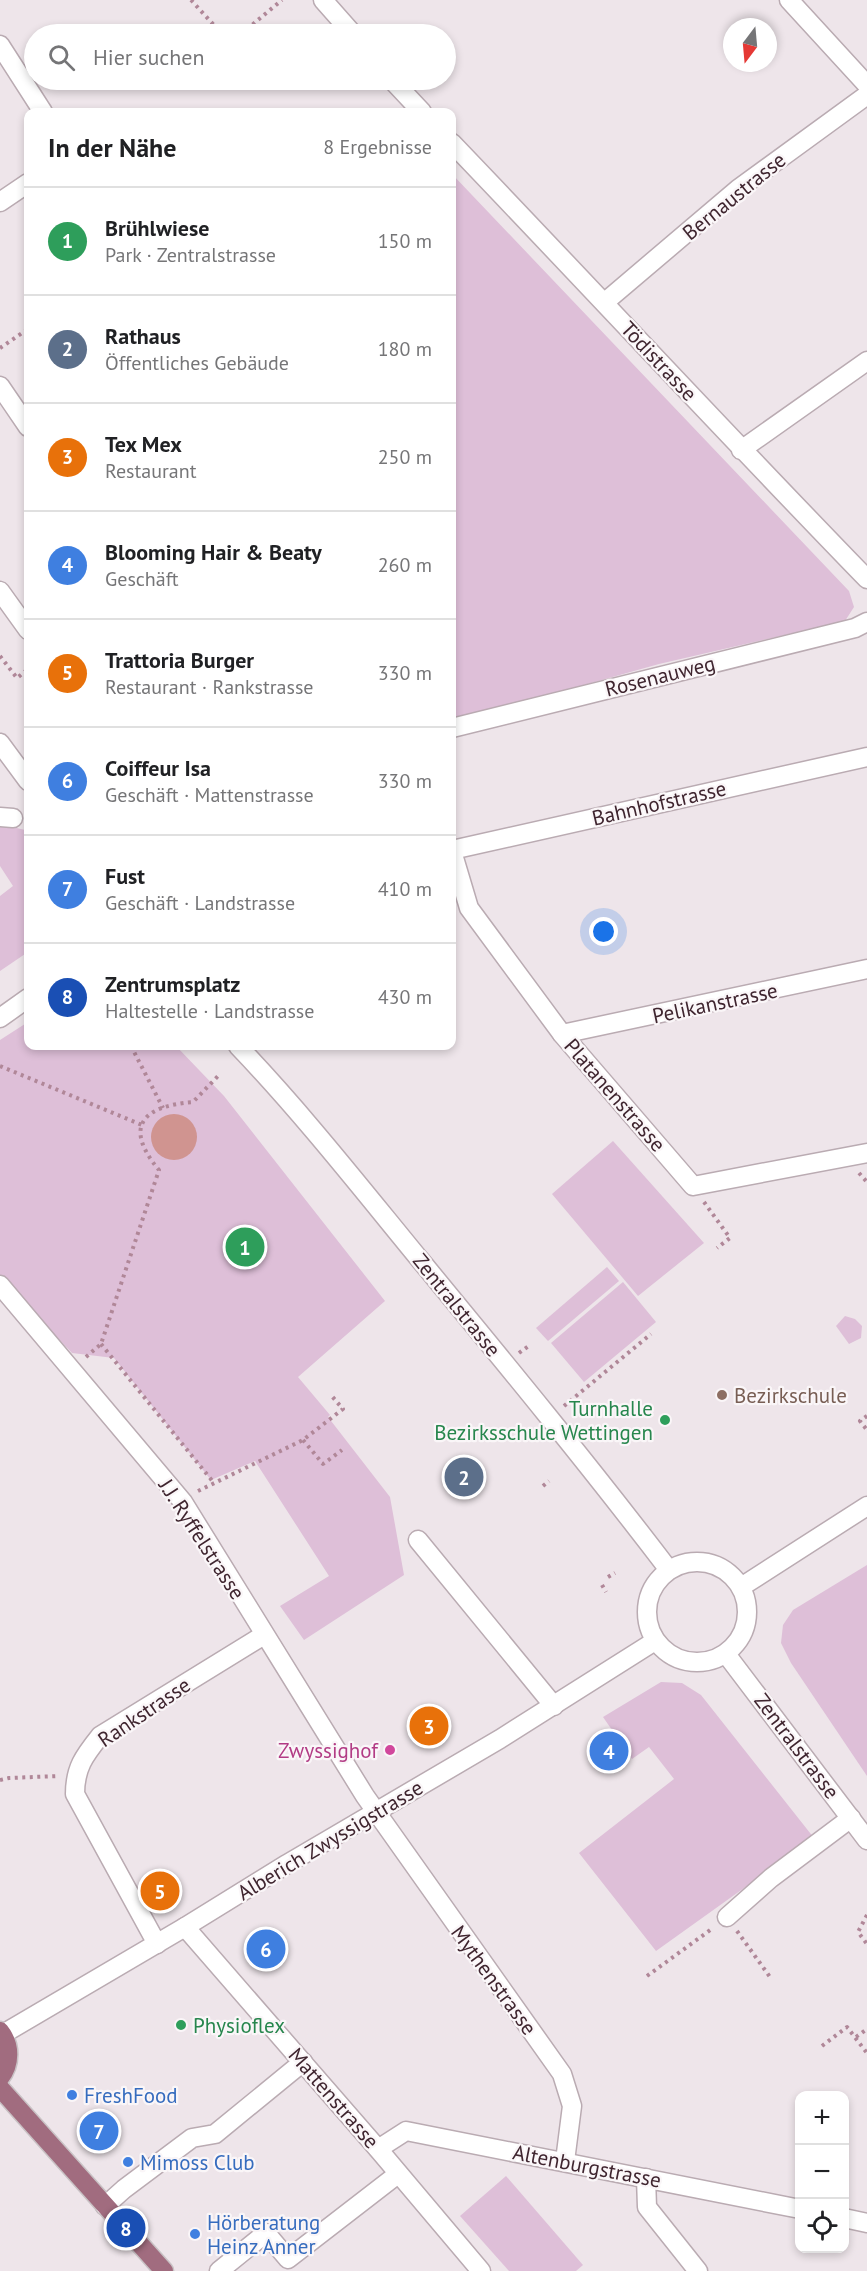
<!DOCTYPE html>
<html lang="de">
<meta charset="utf-8">
<style>
:root{--surface:#fff;--page:#f6f6f6;--text:#202124;--muted:#757577;--line:#e0e0e0;--accent:#0f766e}
body{margin:0;font-family:"PT Sans",sans-serif;background:var(--page);color:var(--text)}
.controls{position:absolute;right:18px;bottom:18px;display:grid;overflow:hidden;border-radius:12px;box-shadow:0 3px 9px #0003}
.controls button{width:54px;height:54px;display:grid;place-items:center;padding:0;border:0;border-bottom:2px solid var(--line);background:var(--surface);color:var(--text);font:30px sans-serif}
.compass{position:absolute;left:723px;top:18px;width:54px;height:54px;border-radius:50%;background:var(--surface);box-shadow:0 3px 9px #0003;rotate:196deg}
.you{position:absolute;left:604px;top:932px;width:21px;height:21px;margin:-15px;border:4px solid #fff;border-radius:50%;background:#1a73e8;box-shadow:0 0 0 9px #1a73e833}
.badge{display:grid;place-items:center;width:39px;height:39px;border-radius:50%;background:var(--accent);color:#fff;font-size:20px;font-weight:700}
.pin{position:absolute;translate:-50% -50%;border:3px solid #fff;box-shadow:0 2px 6px #0006}
.list{margin:0;padding:0;list-style:none}
h2{display:flex;justify-content:space-between;align-items:center;height:78px;margin:0;padding:0 24px;font-size:26px}
h2 small{font-size:20px;font-weight:400;color:var(--muted)}
.list li{display:grid;grid-template-columns:39px 1fr auto;gap:18px;align-items:center;box-sizing:border-box;height:108px;padding:0 24px;border-top:2px solid var(--line)}
.list b{display:block;font-size:22px;white-space:nowrap}
.list p{margin:0;font-size:20px;white-space:nowrap;color:var(--muted)}
.list em{font-size:20px;font-style:normal;color:var(--muted)}
.icon{flex:none;width:33px;height:33px;fill:none;stroke:currentColor;stroke-width:2;stroke-linecap:round;stroke-linejoin:round}
.map{position:relative;flex:none;width:867px;height:2271px;overflow:hidden}
.search{position:absolute;background:var(--surface);box-shadow:0 3px 9px #0003;left:24px;top:24px;width:432px;height:66px;display:flex;align-items:center;gap:15px;box-sizing:border-box;padding:0 21px;border-radius:33px;color:var(--muted);font-size:22px}
.panel{position:absolute;background:var(--surface);box-shadow:0 3px 9px #0003;left:24px;top:108px;width:432px;height:942px;border-radius:12px}
.map>svg:first-child{display:block}
.green{fill:#debfd8}
.water{fill:#d09490}
.lines{fill:none;stroke-linecap:round;stroke-linejoin:round}
.minor-casing{stroke:#baabb2;stroke-width:21}
.major-casing{stroke:#c9c2c5;stroke-width:21}
.path{stroke:#b08798;stroke-width:4;stroke-dasharray:3 4.5;stroke-linecap:butt}
.minor{stroke:#fff;stroke-width:18}
.major{stroke:#a16c7f;stroke-width:18}
.education-dot{fill:#8d6e63;stroke:#faf6f8;stroke-width:2}
.leisure-dot{fill:#2e9e5b;stroke:#faf6f8;stroke-width:2}
.hotel-dot{fill:#d1479c;stroke:#faf6f8;stroke-width:2}
.shop-dot{fill:#3f7fe0;stroke:#faf6f8;stroke-width:2}
.labels{text-anchor:middle;dominant-baseline:central;stroke-width:4.5;stroke-linejoin:round;paint-order:stroke}
.street-label{font-size:21px;fill:#3f252f;stroke:#faf6f8}
.education-label{font-size:21px;fill:#785e54;stroke:#faf6f8;text-anchor:start}
.leisure-label{font-size:21px;fill:#27864d;stroke:#faf6f8;text-anchor:end}
.hotel-label{font-size:21px;fill:#b23c85;stroke:#faf6f8;text-anchor:end}
.shop-label{font-size:21px;fill:#366cbe;stroke:#faf6f8;text-anchor:start}
</style>
<div class="map">
<svg width="867" height="2271" viewBox="0 0 867 2271">
<rect width="100%" height="100%" fill="#eee5ea"/>
<g class="green">
<path d="M 452,174 L 849,591 L 854,607 L 845,621 L 659,664 L 452,722 Z"/>
<path d="M 0,824 L 25,830 L 28,836 L 28,952 L 0,971 L 0,896 L 13,886 L 0,866 Z"/>
<path d="M 28,1022 L 28,1046 L 176,1046 L 224,1096 L 385,1301 L 298,1377 L 330,1415 L 328,1417 L 390,1497 L 404,1575 L 304,1640 L 280,1606 L 329,1576 L 255,1461 L 211,1480 L 114,1358 L 72,1353 L 0,1277 L 0,1040 Z"/>
<path d="M 613,1141 L 704,1243 L 638,1296 L 552,1194 Z"/>
<path d="M 607,1267 L 619,1281 L 548,1341 L 536,1328 Z"/>
<path d="M 623,1282 L 656,1322 L 584,1382 L 551,1343 Z"/>
<path d="M 845,1316 L 855,1319 L 862,1326 L 861,1338 L 849,1344 L 836,1326 Z"/>
<path d="M 867,1565 L 867,1776 L 791,1663 L 781,1643 L 783,1625 L 793,1610 Z"/>
<path d="M 661,1682 L 682,1683 L 701,1695 L 814,1838 L 656,1951 L 579,1853 L 674,1779 L 649,1747 L 632,1759 L 603,1717 Z"/>
<path d="M 506,2176 L 583,2265 L 576,2271 L 509,2271 L 460,2216 Z"/>
</g>
<circle class="water" cx="174" cy="1137" r="23"/>
<g class="lines">
<g class="minor-casing">
<g id="minor">
<path d="M 323,0 L 353,34"/>
<path d="M 789,0 L 867,85"/>
<path d="M 0,45 L 43,112"/>
<path d="M 392,80 L 422,112"/>
<path d="M 452,143 C 591,288 727,435 867,579"/>
<path d="M 0,202 L 28,183"/>
<path d="M 605,302 L 738,189 L 867,95"/>
<path d="M 0,386 L 28,427"/>
<path d="M 741,450 L 867,361"/>
<path d="M 0,591 L 28,630"/>
<path d="M 452,728 L 855,628 L 867,622"/>
<path d="M 0,743 L 28,781"/>
<path d="M 0,817 L 13,818"/>
<path d="M 452,850 L 867,757"/>
<path d="M 452,851 L 469,908 L 562,1034 L 693,1186 L 867,1153"/>
<path d="M 0,1018 L 28,998"/>
<path d="M 562,1034 L 867,969"/>
<path d="M 238,1046 C 303,1114 361,1188 421,1261 C 505,1363 589,1465 669,1570"/>
<path d="M 0,1285 L 183,1502 L 365,1796 L 562,2074 L 572,2106 L 565,2161"/>
<path d="M 418,1540 L 554,1706"/>
<circle cx="697" cy="1612" r="50"/>
<path d="M 741,1587 L 867,1506"/>
<path d="M 726,1654 L 867,1840"/>
<path d="M 727,1917 L 771,1878 L 851,1818"/>
<path d="M 185,1927 L 378,2149 L 481,2271"/>
<path d="M 157,1944 L 75,1794 C 75,1768 84,1756 100,1736 L 264,1635"/>
<path d="M 3,2034 L 185,1927 L 287,1864 L 500,1739 L 655,1641"/>
<path d="M 378,2149 L 406,2131 L 800,2209"/>
<path d="M 646,2178 L 647,2207 L 698,2271"/>
<path d="M 105,2206 L 124,2189 L 192,2138 L 215,2134 L 303,2062"/>
<path d="M 844,2218 L 867,2223"/>
<path d="M 219,2271 L 266,2233 L 288,2259 L 398,2174"/>
</g>
</g>
<g class="major-casing">
<g id="major">
<path d="M 0,2031 C 11,2045 11,2064 0,2078"/>
<path d="M 0,2088 L 164,2271"/>
</g>
</g>
<g class="path">
<path d="M 191,0 L 222,34"/>
<path d="M 241,34 L 282,0"/>
<path d="M 0,348 L 28,329"/>
<path d="M 0,656 L 17,678 L 28,669"/>
<path d="M 131,1046 L 163,1108"/>
<path d="M 0,1066 L 142,1125"/>
<path d="M 859,1173 L 867,1182"/>
<path d="M 704,1202 L 730,1238 L 717,1248"/>
<path d="M 101,1344 L 214,1483"/>
<path d="M 519,1353 L 530,1345"/>
<path d="M 86,1357 L 101,1344 L 159,1170 C 123,1127 142,1106 193,1102 L 220,1074"/>
<path d="M 564,1406 L 651,1334"/>
<path d="M 867,1416 L 860,1421 L 867,1430"/>
<path d="M 303,1440 L 323,1464 L 342,1450"/>
<path d="M 543,1486 L 549,1481"/>
<path d="M 198,1491 L 303,1440 L 343,1409 L 330,1394"/>
<path d="M 608,1577 L 615,1573"/>
<path d="M 602,1585 L 606,1592"/>
<path d="M 0,1780 L 9,1778 L 59,1776"/>
<path d="M 867,1915 L 858,1932 L 867,1944"/>
<path d="M 737,1931 L 770,1977"/>
<path d="M 647,1976 L 713,1928"/>
<path d="M 856,2037 L 867,2029"/>
<path d="M 822,2046 L 847,2027 L 867,2053"/>
</g>
<use href="#minor" class="minor"/>
<use href="#major" class="major"/>
</g>
<circle class="education-dot" cx="722" cy="1395" r="6"/>
<g class="leisure-dot">
<circle cx="665" cy="1420" r="6"/>
<circle cx="181" cy="2025" r="6"/>
</g>
<circle class="hotel-dot" cx="390" cy="1750" r="6"/>
<g class="shop-dot">
<circle cx="72" cy="2095" r="6"/>
<circle cx="128" cy="2162" r="6"/>
<circle cx="195" cy="2234" r="6"/>
</g>
<g class="labels">
<g class="street-label">
<text transform="translate(734 196) rotate(-39)">Bernaustrasse</text>
<text transform="translate(659 361) rotate(47)">Tödistrasse</text>
<text transform="translate(660 676) rotate(-14)">Rosenauweg</text>
<text transform="translate(659 803) rotate(-13)">Bahnhofstrasse</text>
<text transform="translate(715 1003) rotate(-12)">Pelikanstrasse</text>
<text transform="translate(615 1095) rotate(49)">Platanenstrasse</text>
<text transform="translate(457 1305) rotate(51)">Zentralstrasse</text>
<text transform="translate(202 1539) rotate(57)">J.J. Ryffelstrasse</text>
<text transform="translate(144 1712) rotate(-34)">Rankstrasse</text>
<text transform="translate(797 1746) rotate(53)">Zentralstrasse</text>
<text transform="translate(330 1840) rotate(-31)">Alberich Zwyssigstrasse</text>
<text transform="translate(494 1980) rotate(54)">Mythenstrasse</text>
<text transform="translate(334 2098) rotate(49)">Mattenstrasse</text>
<text transform="translate(587 2166) rotate(11)">Altenburgstrasse</text>
</g>
<g class="education-label">
<text x="734" y="1395">Bezirkschule</text>
</g>
<g class="leisure-label">
<text x="653" y="1408">Turnhalle<tspan x="653" dy="24">Bezirksschule Wettingen</tspan></text>
<text x="193" y="2025" text-anchor="start">Physioflex</text>
</g>
<g class="hotel-label">
<text x="378" y="1750">Zwyssighof</text>
</g>
<g class="shop-label">
<text x="84" y="2095">FreshFood</text>
<text x="140" y="2162">Mimoss Club</text>
<text x="207" y="2222">Hörberatung<tspan x="207" dy="24">Heinz Anner</tspan></text>
</g>
</g>
</svg>
<div class="controls">
<button>+</button>
<button>−</button>
<button><svg class="icon" aria-label="locate" viewBox="0 0 24 24"><circle cx="12" cy="12" r="6"/><path d="M12 2v4M12 18v4M2 12h4M18 12h4"/></svg></button>
</div>
<svg class="compass" viewBox="-18 -18 36 36"><path d="M0-13l5 13h-10z" fill="#e53935"/><path d="M0 13l5-13h-10z" fill="#757577"/></svg>
<div class="you"></div>
<div class="pin badge" style="left:245px;top:1247px;background:#2e9e5b">1</div>
<div class="pin badge" style="left:464px;top:1477px;background:#5c6f8a">2</div>
<div class="pin badge" style="left:429px;top:1726px;background:#e8710a">3</div>
<div class="pin badge" style="left:609px;top:1751px;background:#3f7fe0">4</div>
<div class="pin badge" style="left:160px;top:1891px;background:#e8710a">5</div>
<div class="pin badge" style="left:266px;top:1949px;background:#3f7fe0">6</div>
<div class="pin badge" style="left:99px;top:2131px;background:#3f7fe0">7</div>
<div class="pin badge" style="left:126px;top:2228px;background:#1a4fb4">8</div>
<div class="search"><svg class="icon" aria-label="search" viewBox="0 0 24 24"><circle cx="10" cy="10" r="6"/><path d="M15 15l6 6"/></svg>Hier suchen</div>
<section class="panel">
<h2>In der Nähe<small>8 Ergebnisse</small></h2>
<ul class="list">
<li><span class="badge" style="background:#2e9e5b">1</span><div><b>Brühlwiese</b><p>Park · Zentralstrasse</p></div><em>150 m</em></li>
<li><span class="badge" style="background:#5c6f8a">2</span><div><b>Rathaus</b><p>Öffentliches Gebäude</p></div><em>180 m</em></li>
<li><span class="badge" style="background:#e8710a">3</span><div><b>Tex Mex</b><p>Restaurant</p></div><em>250 m</em></li>
<li><span class="badge" style="background:#3f7fe0">4</span><div><b>Blooming Hair &amp; Beaty</b><p>Geschäft</p></div><em>260 m</em></li>
<li><span class="badge" style="background:#e8710a">5</span><div><b>Trattoria Burger</b><p>Restaurant · Rankstrasse</p></div><em>330 m</em></li>
<li><span class="badge" style="background:#3f7fe0">6</span><div><b>Coiffeur Isa</b><p>Geschäft · Mattenstrasse</p></div><em>330 m</em></li>
<li><span class="badge" style="background:#3f7fe0">7</span><div><b>Fust</b><p>Geschäft · Landstrasse</p></div><em>410 m</em></li>
<li><span class="badge" style="background:#1a4fb4">8</span><div><b>Zentrumsplatz</b><p>Haltestelle · Landstrasse</p></div><em>430 m</em></li>
</ul>
</section>
</div>
